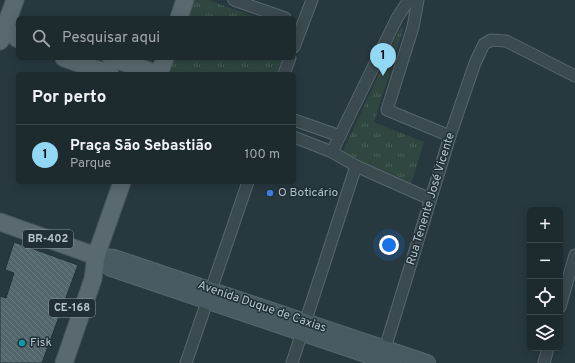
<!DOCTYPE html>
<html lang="pt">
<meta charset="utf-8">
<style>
:root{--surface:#1d2b2f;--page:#2a373b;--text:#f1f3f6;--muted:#a0a7aa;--line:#3b474b;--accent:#92d7f4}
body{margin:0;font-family:Overpass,sans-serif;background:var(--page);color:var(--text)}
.controls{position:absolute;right:12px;bottom:12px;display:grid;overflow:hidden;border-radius:6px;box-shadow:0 2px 10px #0003}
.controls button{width:36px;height:36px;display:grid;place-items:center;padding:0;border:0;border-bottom:1px solid var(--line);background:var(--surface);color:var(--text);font:20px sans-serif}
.you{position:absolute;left:389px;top:245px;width:14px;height:14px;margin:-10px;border:3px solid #fff;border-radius:50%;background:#1a73e8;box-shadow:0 0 0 6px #1a73e833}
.badge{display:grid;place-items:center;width:26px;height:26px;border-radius:50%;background:var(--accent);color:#111;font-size:13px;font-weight:700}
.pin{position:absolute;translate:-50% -33px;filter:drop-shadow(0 1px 2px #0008)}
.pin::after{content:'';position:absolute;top:21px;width:14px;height:12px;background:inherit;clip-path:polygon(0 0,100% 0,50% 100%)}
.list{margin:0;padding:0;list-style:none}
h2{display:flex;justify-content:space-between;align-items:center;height:52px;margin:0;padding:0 16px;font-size:17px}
h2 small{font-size:13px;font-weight:400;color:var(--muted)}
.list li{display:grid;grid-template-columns:26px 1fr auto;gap:12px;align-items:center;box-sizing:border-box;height:60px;padding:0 16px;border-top:1px solid var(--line)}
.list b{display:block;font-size:15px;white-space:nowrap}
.list p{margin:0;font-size:13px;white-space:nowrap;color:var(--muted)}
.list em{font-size:13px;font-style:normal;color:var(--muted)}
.icon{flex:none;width:22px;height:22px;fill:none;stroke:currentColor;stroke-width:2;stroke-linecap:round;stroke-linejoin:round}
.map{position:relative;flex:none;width:575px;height:363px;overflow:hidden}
.search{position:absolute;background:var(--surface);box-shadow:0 2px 10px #0003;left:16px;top:16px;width:280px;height:44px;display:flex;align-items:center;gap:10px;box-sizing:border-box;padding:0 14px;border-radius:6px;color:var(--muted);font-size:15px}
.panel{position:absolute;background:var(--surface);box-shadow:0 2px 10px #0003;left:16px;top:72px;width:280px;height:112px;border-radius:6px}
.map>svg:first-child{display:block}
.park{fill:url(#park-tufts)}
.building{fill:url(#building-back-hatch);stroke:#213136}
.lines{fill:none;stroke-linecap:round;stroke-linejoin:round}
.minor-casing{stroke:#58676d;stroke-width:13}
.secondary-casing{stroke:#58676d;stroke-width:18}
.primary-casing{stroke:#47565b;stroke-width:19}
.minor{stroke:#3b4a4f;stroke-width:11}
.secondary{stroke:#495a62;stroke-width:16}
.primary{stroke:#59696f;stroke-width:17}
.shop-dot{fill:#3f7fe0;stroke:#1f2f35;stroke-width:1.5}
.culture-dot{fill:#0f9aa8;stroke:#1f2f35;stroke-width:1.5}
.labels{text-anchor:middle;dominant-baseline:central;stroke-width:3;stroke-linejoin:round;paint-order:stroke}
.shield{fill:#1f2f35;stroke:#89979d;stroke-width:1}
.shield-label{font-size:11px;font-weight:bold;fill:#b7c4ca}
.poi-label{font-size:12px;fill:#b7c4ca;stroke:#1f2f35;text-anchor:start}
.street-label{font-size:12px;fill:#b7c4ca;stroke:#1f2f35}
</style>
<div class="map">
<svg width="575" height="363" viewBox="0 0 575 363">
<defs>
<pattern id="park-tufts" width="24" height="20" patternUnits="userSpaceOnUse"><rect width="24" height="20" fill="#2f4740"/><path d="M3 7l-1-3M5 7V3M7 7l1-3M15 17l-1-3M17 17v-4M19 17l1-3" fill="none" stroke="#4b605a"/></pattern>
<pattern id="building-back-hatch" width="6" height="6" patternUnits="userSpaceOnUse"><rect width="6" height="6" fill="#52666c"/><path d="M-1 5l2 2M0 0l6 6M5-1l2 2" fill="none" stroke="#697a80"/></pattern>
</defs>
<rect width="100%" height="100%" fill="#27393f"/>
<g class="park">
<path d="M 194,0 L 208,0 L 259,18 L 188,18 Z"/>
<path d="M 401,27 L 403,28 L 403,30 L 374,122 L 424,142 L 411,184 C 387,174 363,166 343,151 Z"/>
<path d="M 174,58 L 283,58 L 277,74 L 178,74 L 169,71 Z"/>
</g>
<path class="building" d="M 14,242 L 78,265 L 42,363 L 0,363 L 0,296 L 6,298 L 14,273 L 5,270 Z"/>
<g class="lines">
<g class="minor-casing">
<g id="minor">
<path d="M 234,0 L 285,18"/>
<path d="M 418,0 L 413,27 L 387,110 L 450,136"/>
<path d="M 294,47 L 312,0"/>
<path d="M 284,74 L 290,58"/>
<path d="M 294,120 L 340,136"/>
<path d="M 294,137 L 332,152 L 356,166 L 430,199"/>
<path d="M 332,152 L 397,18 L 409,0"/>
<path d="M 560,307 L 575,255"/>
<path d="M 383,355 L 450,136 L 475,63 L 484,44 L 491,40 L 506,41 L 575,76"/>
<path d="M 186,363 L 248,182"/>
<path d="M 292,363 L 356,166"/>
<path d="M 544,363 L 548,348"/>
</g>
</g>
<g class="secondary-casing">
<g id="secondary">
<path d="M 96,256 L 114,258 L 427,363"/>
<path d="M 107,265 L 111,268 L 392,363"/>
</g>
</g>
<g class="primary-casing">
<g id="primary">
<path d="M 179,18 L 185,0"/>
<path d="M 5,28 L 18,39"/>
<path d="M 0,41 L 15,0"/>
<path d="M 64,58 L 110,74"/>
<path d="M 111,58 L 158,74"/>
<path d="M 159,74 L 165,58"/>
<path d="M 0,222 L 96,256"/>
<path d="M 64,363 L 93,279 L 96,256 L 122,182"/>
</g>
</g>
<use href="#minor" class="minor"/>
<use href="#secondary" class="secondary"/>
<use href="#primary" class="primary"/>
</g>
<circle class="shop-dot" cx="270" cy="193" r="4"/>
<circle class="culture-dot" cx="22" cy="343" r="4"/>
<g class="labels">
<g class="shield">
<rect x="23" y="230" width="50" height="18" rx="3"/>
<rect x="49" y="299" width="46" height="18" rx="3"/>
</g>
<g class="shield-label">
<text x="48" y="239">BR-402</text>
<text x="72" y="308">CE-168</text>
</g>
<g class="poi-label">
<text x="278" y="193">O Boticário</text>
<text x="30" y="343">Fisk</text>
</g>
<g class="street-label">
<text transform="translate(431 199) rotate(-73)">Rua Tenente José Vicente</text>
<text transform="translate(262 307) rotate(19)">Avenida Duque de Caxias</text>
</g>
</g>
</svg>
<div class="controls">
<button>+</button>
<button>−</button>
<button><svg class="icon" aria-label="locate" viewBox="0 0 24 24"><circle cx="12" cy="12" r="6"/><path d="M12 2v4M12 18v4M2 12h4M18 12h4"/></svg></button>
<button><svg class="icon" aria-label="layers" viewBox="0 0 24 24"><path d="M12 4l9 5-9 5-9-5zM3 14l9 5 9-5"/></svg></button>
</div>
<div class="you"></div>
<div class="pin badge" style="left:383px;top:76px">1</div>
<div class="search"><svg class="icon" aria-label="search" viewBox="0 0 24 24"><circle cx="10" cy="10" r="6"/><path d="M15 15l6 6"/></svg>Pesquisar aqui</div>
<section class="panel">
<h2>Por perto<small></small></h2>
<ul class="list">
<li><span class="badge">1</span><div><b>Praça São Sebastião</b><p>Parque</p></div><em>100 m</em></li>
</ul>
</section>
</div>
